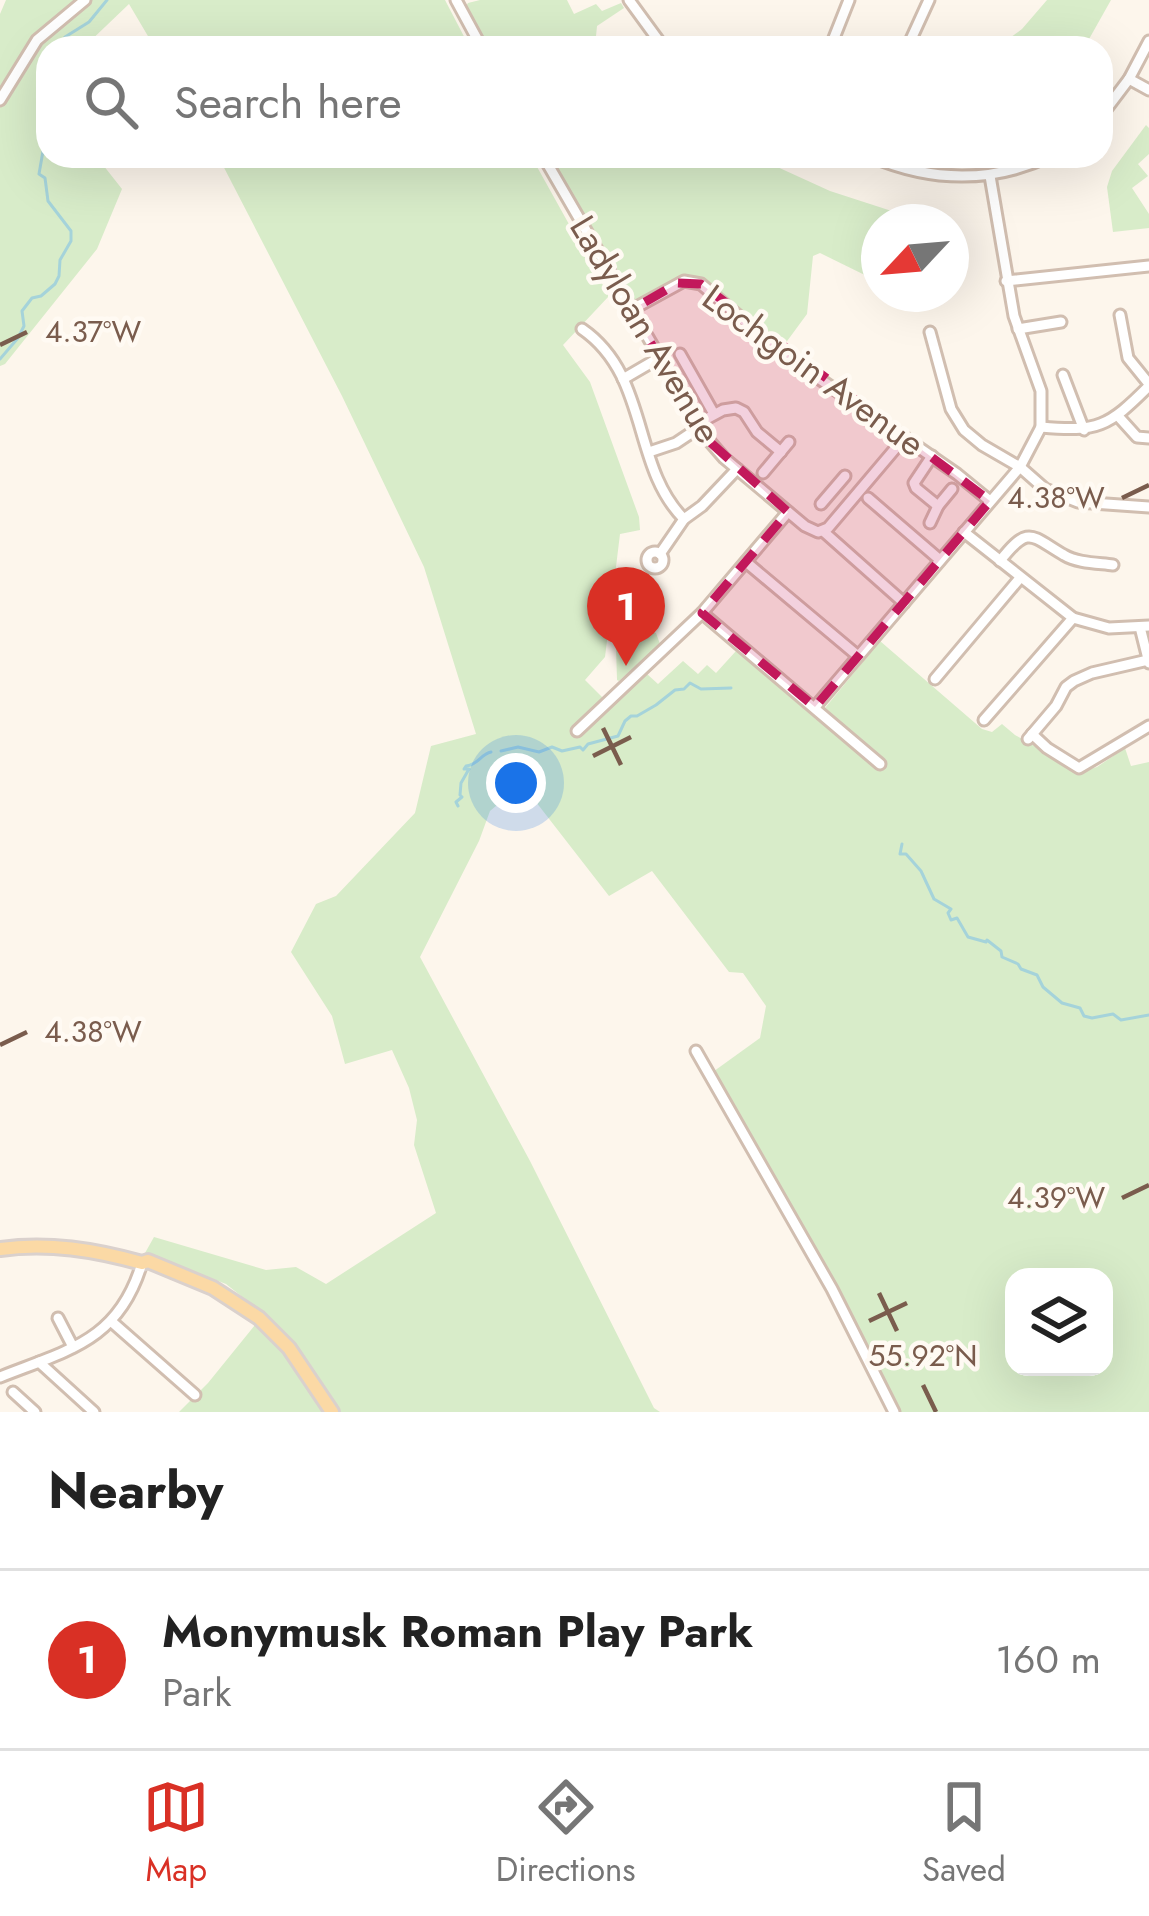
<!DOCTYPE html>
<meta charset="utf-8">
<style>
:root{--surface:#fff;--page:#f2f2f2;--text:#222;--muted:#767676;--line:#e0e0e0;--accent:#d93025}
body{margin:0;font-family:Jost,sans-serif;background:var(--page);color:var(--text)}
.controls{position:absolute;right:36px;bottom:36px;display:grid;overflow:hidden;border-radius:24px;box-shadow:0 12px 48px #0002}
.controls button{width:108px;height:108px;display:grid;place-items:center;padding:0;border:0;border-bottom:3px solid var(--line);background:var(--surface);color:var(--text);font:60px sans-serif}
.compass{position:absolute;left:861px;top:204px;width:108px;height:108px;border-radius:50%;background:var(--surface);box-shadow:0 12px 48px #0002;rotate:244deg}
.you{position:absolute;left:516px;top:783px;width:42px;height:42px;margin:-30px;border:9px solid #fff;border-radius:50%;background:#1a73e8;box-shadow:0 0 0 18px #1a73e833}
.badge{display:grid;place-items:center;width:78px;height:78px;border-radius:50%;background:var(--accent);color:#fff;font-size:39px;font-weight:700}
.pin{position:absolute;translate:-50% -99px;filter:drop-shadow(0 3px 6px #0008)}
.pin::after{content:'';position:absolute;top:63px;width:42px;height:36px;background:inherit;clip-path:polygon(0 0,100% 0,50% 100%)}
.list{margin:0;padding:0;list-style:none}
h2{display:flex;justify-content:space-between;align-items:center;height:156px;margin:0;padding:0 48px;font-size:51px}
h2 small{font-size:39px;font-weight:400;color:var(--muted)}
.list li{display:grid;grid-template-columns:78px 1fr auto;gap:36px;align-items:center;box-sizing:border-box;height:180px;padding:0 48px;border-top:3px solid var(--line)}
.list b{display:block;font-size:45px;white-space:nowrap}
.list p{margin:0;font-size:39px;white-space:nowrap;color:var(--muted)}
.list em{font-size:39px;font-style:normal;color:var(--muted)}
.icon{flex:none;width:66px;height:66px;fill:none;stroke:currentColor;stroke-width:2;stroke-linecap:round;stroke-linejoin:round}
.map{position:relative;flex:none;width:1149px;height:1412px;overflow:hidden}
.search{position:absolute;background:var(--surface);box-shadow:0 12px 48px #0002;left:36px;right:36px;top:36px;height:132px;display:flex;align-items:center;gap:30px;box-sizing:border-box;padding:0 42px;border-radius:36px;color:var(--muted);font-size:45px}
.sheet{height:336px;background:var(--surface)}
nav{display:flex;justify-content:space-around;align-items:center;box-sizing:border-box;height:168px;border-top:3px solid var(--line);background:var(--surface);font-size:33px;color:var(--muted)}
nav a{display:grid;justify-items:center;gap:6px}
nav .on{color:var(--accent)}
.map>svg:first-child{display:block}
.green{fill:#d8ecc9;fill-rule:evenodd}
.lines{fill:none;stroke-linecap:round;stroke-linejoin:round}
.stream{stroke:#a5d3da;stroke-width:3}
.minor-casing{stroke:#d1beb0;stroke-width:15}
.major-casing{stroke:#dad1cd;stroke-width:18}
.minor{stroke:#fff;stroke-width:9}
.major{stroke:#fbd9a5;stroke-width:12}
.marked{fill:#c2185b;fill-opacity:0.2;stroke:#c2185b;stroke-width:9;stroke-dasharray:24 15;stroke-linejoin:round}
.ticks{fill:none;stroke:#7a5c4d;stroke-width:4.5}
.labels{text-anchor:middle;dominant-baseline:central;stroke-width:9;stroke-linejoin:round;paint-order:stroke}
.street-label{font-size:36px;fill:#7a5c4d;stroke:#fffaf3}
.ticks-label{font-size:30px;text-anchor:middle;fill:#7a5c4d;stroke:#fffaf3;stroke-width:9;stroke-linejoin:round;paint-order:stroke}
</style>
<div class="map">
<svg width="1149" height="1412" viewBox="0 0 1149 1412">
<rect width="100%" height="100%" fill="#fdf6ec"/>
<g class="green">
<path d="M 6,0 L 445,0 L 470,48 L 155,48 L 129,4 L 83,48 L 48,48 L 48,156 L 96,156 L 122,189 L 97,249 L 5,364 L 0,366 L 0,14 Z"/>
<path d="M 480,0 L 567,0 L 574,14 L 596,4 L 602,11 L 621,3 L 624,8 L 597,26 L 596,36 L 604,48 L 485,48 L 465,8 L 468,3 Z"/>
<path d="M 1047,0 L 1111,0 L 1084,48 L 996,48 L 1022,29 Z"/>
<path d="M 1146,125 L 1149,128 L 1149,154 L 1138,164 L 1148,176 L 1132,188 L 1149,214 L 1149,228 L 1113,232 L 1107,187 L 1112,171 Z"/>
<path d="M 218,156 L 531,156 L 609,296 L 563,345 L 590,382 L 639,517 L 640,530 L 620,534 L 605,657 L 585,680 L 611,706 L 647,674 L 658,684 L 683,661 L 698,674 L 707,665 L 716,673 L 736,651 L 816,719 L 880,641 L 982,729 L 992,732 L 1002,724 L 1015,735 L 1080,772 L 1097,767 L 1125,748 L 1131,766 L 1149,762 L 1149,1412 L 890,1412 L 832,1289 L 710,1074 L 760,1038 L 766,1006 L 743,973 L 729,972 L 652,871 L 609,896 L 522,784 L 490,811 L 479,841 L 420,957 L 530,1161 L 654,1408 L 660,1412 L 179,1412 L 208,1383 L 264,1314 L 226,1284 L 145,1253 L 154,1237 L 266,1270 L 296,1267 L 326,1284 L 436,1213 L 414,1145 L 417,1120 L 409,1088 L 392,1050 L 345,1064 L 332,1016 L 291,952 L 316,904 L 336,896 L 415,813 L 431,746 L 476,734 L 424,567 L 342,396 ZM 1014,1277 L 1104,1277 L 1104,1367 L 1014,1367 Z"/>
<path d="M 547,156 L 753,156 L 830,191 L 907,216 L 909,222 L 879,222 L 879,282 L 820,253 L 813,256 L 807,314 L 782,348 L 702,280 L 684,277 L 639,302 L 631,301 Z"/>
<path d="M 651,632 L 656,633 L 660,644 L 619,681 L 617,680 L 616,647 L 636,635 Z"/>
</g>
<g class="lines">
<g class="stream">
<path d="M 61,48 L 65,37 L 89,22 L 107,0"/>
<path d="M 0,359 L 18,338 L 24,326 L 22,311 L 32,298 L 41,296 L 55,284 L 59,276 L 60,260 L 71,241 L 71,231 L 48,201 L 45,178 L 39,174 L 43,151 L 48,142"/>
<path d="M 501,751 L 518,747 L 539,752 L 552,747 L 562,751 L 580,747 L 583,750 L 588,744 L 618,736 L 625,721 L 631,716 L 637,716 L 656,705 L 675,690 L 684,689 L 690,683 L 701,689 L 731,688"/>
<path d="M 458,806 L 456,802 L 462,797 L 460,795 L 461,783 L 469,769 L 464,769 L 466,766 C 478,765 481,754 491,752"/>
<path d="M 902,844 L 900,854 L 906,854 L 921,871 L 934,899 L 951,909 L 948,913 L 951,920 L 957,918 L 968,937 L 986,942 L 987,940 L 1001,951 L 1002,957 L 1018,964 L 1021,969 L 1037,975 L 1043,987 L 1062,1003 L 1080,1008 L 1084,1016 L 1092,1018 L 1113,1014 L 1121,1020 L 1149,1015"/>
</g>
<g class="minor-casing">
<g id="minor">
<path d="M 456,0 L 482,48"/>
<path d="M 629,0 L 664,48"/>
<path d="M 830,48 L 849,0"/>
<path d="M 907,48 L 929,0"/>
<path d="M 1129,79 L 1149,90"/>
<path d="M 0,100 L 37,40 L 85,0"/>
<path d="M 1101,116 L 1129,79 L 1149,41"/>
<path d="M 543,156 L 705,436 L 724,458 L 805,526 L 818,532 L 828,528 L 905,437"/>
<path d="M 870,156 C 931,182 990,184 1050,156"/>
<path d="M 1006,281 L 1149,266"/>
<path d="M 631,310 L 684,281 L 701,284 L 782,353 L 957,474 L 990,501"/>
<path d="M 1120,315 L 1128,358 L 1149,384"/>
<path d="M 582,329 C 650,376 631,466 684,519"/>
<path d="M 1018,329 L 1061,322"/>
<path d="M 930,332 L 951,409 L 964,430 L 982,445 L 1020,467 L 1045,489 L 1078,502 L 1149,507"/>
<path d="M 680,354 L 714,414"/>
<path d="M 1063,375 L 1084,430"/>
<path d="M 623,379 L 659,358"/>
<path d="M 1118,416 L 1137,437 L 1149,438"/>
<path d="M 697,424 L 723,410 L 736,408 L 744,412 L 757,432 L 781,452"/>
<path d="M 1041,427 C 1098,432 1108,427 1149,386"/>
<path d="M 649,452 L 676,443 L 691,433"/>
<path d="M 932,456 L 914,483 L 916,488 L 938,506"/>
<path d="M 763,473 L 789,442"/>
<path d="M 868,498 L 940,560"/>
<path d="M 821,504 L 845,476"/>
<path d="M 930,523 L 938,506 L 952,489"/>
<path d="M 823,531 L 904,603"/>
<path d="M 964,532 L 1073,618 L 1109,628 L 1149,626"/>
<circle cx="655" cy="560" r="8"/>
<path d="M 660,554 L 684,519 L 702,506 L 737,469"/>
<path d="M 1000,561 C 1029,524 1031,536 1064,555 C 1077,563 1098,563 1113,565"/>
<path d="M 746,562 L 858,656"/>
<path d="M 702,613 L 880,764"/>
<path d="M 1140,627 L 1149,663"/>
<path d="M 935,679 L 1020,578"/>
<path d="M 815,707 L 1020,467 L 1041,427 L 1041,391 L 1014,316 L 990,176"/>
<path d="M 984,720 L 1073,618"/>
<path d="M 577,731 L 702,613 L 788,512"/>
<path d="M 1032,734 L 1047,748 L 1079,768 L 1149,726"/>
<path d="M 1028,739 L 1056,706 L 1066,687 L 1074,681 L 1092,673 L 1148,660"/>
<path d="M 696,1051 L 832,1289 L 894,1412"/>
<path d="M 58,1318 L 73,1347"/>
<path d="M 112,1322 L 195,1395"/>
<path d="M 39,1362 L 94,1412"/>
<path d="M 0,1377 C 68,1350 119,1341 142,1263"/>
<path d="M 13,1392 L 35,1412"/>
</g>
</g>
<g class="major-casing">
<path id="major" d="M 0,1249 C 48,1242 95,1250 142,1263 L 148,1261 L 213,1288 L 259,1318 L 289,1348 L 332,1412"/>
</g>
<use href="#minor" class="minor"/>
<use href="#major" class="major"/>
</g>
<path class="marked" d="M 678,283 L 701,284 L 990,501 L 815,707 L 702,613 L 788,512 L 710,442 L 631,310 Z"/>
<path class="ticks" d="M 0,345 L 27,332M 1122,498 L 1149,485M 603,728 L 621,765M 593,756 L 631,737M 0,1045 L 27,1032M 1122,1198 L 1149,1185M 879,1293 L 897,1331M 869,1321 L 907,1303M 923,1385 L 936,1412"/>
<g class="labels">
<g class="street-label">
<text transform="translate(646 329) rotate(59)">Ladyloan Avenue</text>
<text transform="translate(814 370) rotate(36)">Lochgoin Avenue</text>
</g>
</g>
<g class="ticks-label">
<text x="93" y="342">4.37°W</text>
<text x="1056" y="508">4.38°W</text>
<text x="93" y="1042">4.38°W</text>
<text x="1056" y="1208">4.39°W</text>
<text x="923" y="1366">55.92°N</text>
</g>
</svg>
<div class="controls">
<button><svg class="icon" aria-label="layers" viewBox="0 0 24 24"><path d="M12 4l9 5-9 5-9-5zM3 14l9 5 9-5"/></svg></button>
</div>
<svg class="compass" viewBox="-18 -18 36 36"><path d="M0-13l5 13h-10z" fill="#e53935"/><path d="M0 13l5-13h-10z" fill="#767676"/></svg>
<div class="you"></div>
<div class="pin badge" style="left:626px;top:666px">1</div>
<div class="search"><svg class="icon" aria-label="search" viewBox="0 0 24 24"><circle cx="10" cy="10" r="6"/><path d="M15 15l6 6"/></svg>Search here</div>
</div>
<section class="sheet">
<h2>Nearby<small></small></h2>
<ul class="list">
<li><span class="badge">1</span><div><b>Monymusk Roman Play Park</b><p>Park</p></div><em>160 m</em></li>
</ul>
</section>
<nav>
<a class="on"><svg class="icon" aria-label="map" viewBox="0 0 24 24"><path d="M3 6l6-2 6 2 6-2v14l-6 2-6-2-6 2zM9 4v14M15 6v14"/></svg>Map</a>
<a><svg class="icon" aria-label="directions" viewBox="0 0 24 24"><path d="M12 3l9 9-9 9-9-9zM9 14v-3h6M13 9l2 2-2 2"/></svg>Directions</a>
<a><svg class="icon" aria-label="saved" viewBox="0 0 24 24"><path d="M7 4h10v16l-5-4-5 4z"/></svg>Saved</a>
</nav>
